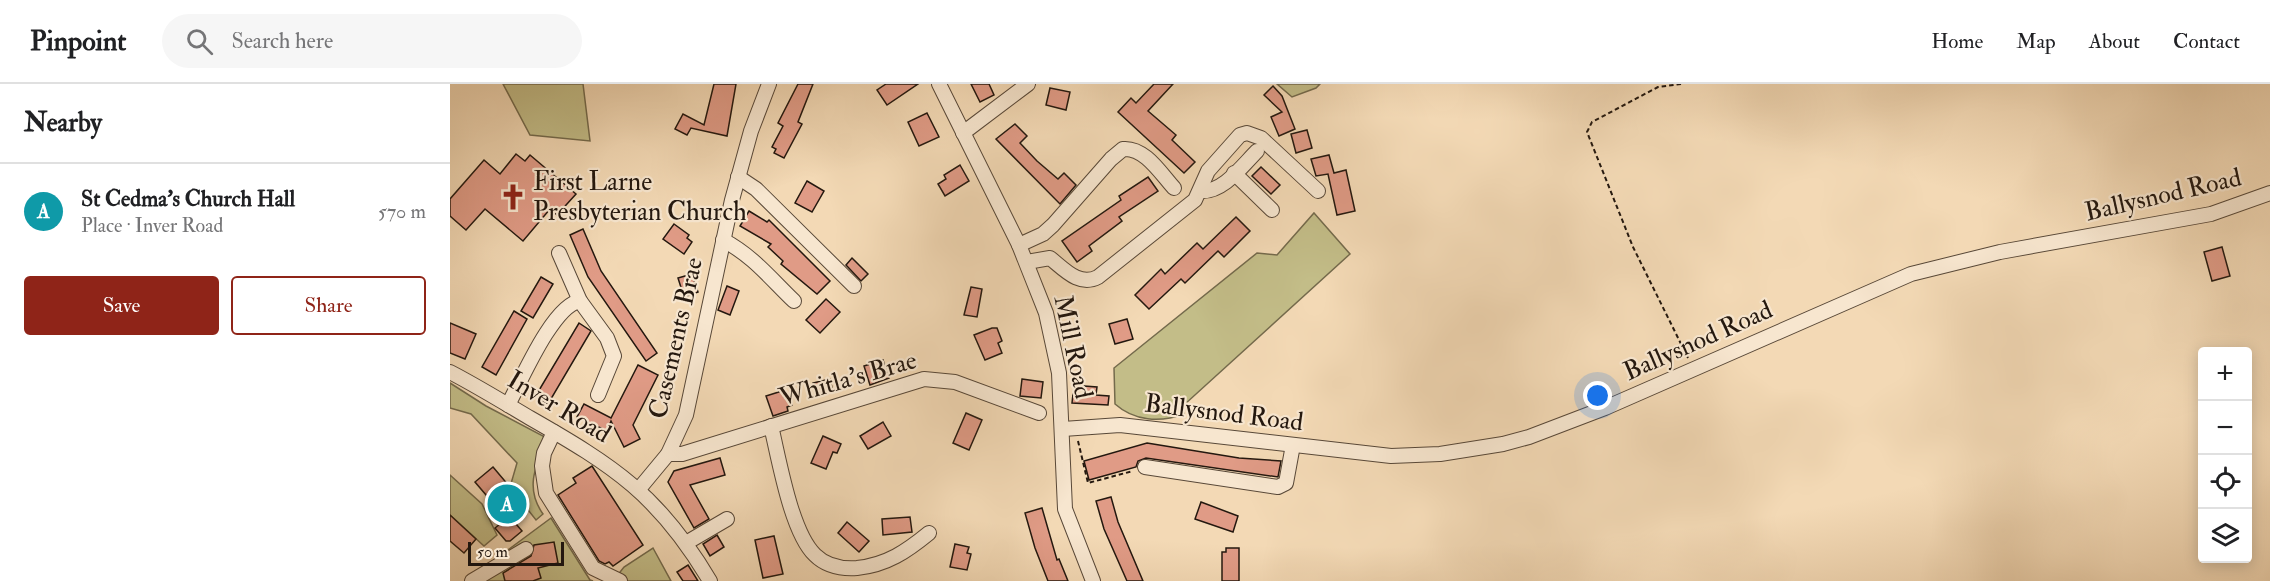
<!DOCTYPE html>
<meta charset="utf-8">
<style>
:root{--surface:#fff;--page:#f6f6f6;--text:#202124;--muted:#757577;--line:#e0e0e0;--accent:#8f2418}
body{margin:0;font-family:"IM FELL Double Pica",serif;background:var(--page);color:var(--text)}
.controls{position:absolute;right:18px;bottom:18px;display:grid;overflow:hidden;border-radius:6px;box-shadow:0 3px 15px #0003}
.controls button{width:54px;height:54px;display:grid;place-items:center;padding:0;border:0;border-bottom:2px solid var(--line);background:var(--surface);color:var(--text);font:30px sans-serif}
.scale{position:absolute;left:18px;bottom:15px;width:96px;box-sizing:border-box;padding-left:6px;border:3px solid #24180f;border-top:0;font-size:16px;line-height:21px;white-space:nowrap;color:#24180f;-webkit-text-stroke:4px #f7e6cf;paint-order:stroke}
.you{position:absolute;left:1148px;top:312px;width:21px;height:21px;margin:-15px;border:4px solid #fff;border-radius:50%;background:#1a73e8;box-shadow:0 0 0 9px #1a73e833}
.badge{display:grid;place-items:center;width:39px;height:39px;border-radius:50%;background:var(--accent);color:#fff;font-size:20px;font-weight:700}
.pin{position:absolute;translate:-50% -50%;border:3px solid #fff;box-shadow:0 2px 6px #0006}
.list{margin:0;padding:0;list-style:none}
h2{display:flex;justify-content:space-between;align-items:center;height:78px;margin:0;padding:0 24px;font-size:26px}
h2 small{font-size:20px;font-weight:400;color:var(--muted)}
.list li{display:grid;grid-template-columns:39px 1fr auto;gap:18px;align-items:center;box-sizing:border-box;height:96px;padding:0 24px;border-top:2px solid var(--line)}
.list b{display:block;font-size:22px;white-space:nowrap}
.list p{margin:0;font-size:20px;white-space:nowrap;color:var(--muted)}
.list em{font-size:20px;font-style:normal;color:var(--muted)}
.actions{display:flex;gap:12px;padding:18px 24px}
.actions a{flex:1;padding:14px 0;border:2px solid var(--accent);border-radius:6px;text-align:center;font-size:21px;color:var(--accent)}
.actions .main{background:var(--accent);color:#fff}
.icon{flex:none;width:33px;height:33px;fill:none;stroke:currentColor;stroke-width:2;stroke-linecap:round;stroke-linejoin:round}
.map{position:relative;flex:none;width:1820px;height:497px;overflow:hidden}
header{display:flex;align-items:center;gap:36px;box-sizing:border-box;height:84px;padding:0 30px;background:var(--surface);border-bottom:2px solid var(--line)}
header strong{font-size:28px}
nav{display:flex;gap:33px;margin-inline-start:auto;font-size:21px}
.search{width:420px;height:54px;background:var(--page);display:flex;align-items:center;gap:15px;box-sizing:border-box;padding:0 21px;border-radius:33px;color:var(--muted);font-size:22px}
main{display:flex}
aside{flex:1;background:var(--surface)}
.map>svg:first-child{display:block}
.green{fill:#c3bd88;stroke:#746a4c;stroke-width:1.5}
.building{fill:#e09b86;stroke:#24180f;stroke-width:1.5}
.lines{fill:none;stroke-linecap:round;stroke-linejoin:round}
.minor-casing{stroke:#584838;stroke-width:16}
.path{stroke:#24180f;stroke-width:2;stroke-dasharray:4.5 3;stroke-linecap:butt}
.minor{stroke:#f7e6cf;stroke-width:14}
.labels{text-anchor:middle;dominant-baseline:central;stroke-width:4.5;stroke-linejoin:round;paint-order:stroke}
.poi-label{font-size:26px;fill:#24180f;stroke:#f7e6cf;text-anchor:start}
.street-label{font-size:26px;fill:#24180f;stroke:#f7e6cf}
</style>
<header>
<strong>Pinpoint</strong>
<div class="search"><svg class="icon" aria-label="search" viewBox="0 0 24 24"><circle cx="10" cy="10" r="6"/><path d="M15 15l6 6"/></svg>Search here</div>
<nav><a>Home</a><a>Map</a><a>About</a><a>Contact</a></nav>
</header>
<main>
<aside>
<h2>Nearby<small></small></h2>
<ul class="list">
<li><span class="badge" style="background:#0f9aa8">A</span><div><b>St Cedma's Church Hall</b><p>Place · Inver Road</p></div><em>570 m</em></li>
</ul>
<div class="actions"><a class="main">Save</a><a>Share</a></div>
</aside>
<div class="map">
<svg width="1820" height="497" viewBox="0 0 1820 497">
<rect width="100%" height="100%" fill="#f3d9b5"/>
<filter id="stains"><feTurbulence type="fractalNoise" baseFrequency=".00333" numOctaves="4"/><feColorMatrix values="0 0 0 0 .2 0 0 0 0 .09 0 0 0 0 .02 0 0 0 .5 -.17"/></filter>
<radialGradient id="worn" r=".72"><stop offset=".6" stop-color="#630" stop-opacity="0"/><stop offset="1" stop-color="#630" stop-opacity=".3"/></radialGradient>
<g class="green">
<path d="M 53,0 L 133,0 L 140,57 L 80,51 Z"/>
<path d="M 827,0 L 870,0 L 866,4 L 842,13 Z"/>
<path d="M 864,129 L 900,170 L 735,320 L 734,330 C 710,339 684,337 665,320 L 664,284 L 807,169 L 827,171 Z"/>
<path d="M 0,299 L 36,322 L 93,352 L 96,357 C 85,383 75,405 93,430 L 86,436 L 60,403 L 67,379 L 21,330 L 0,324 Z"/>
<path d="M 0,391 L 32,420 L 47,451 L 34,462 L 0,431 Z"/>
<path d="M 101,434 L 140,496 L 143,497 L 16,497 Z"/>
<path d="M 203,464 L 221,497 L 163,497 L 174,483 Z"/>
</g>
<g class="building">
<path d="M 264,0 L 286,0 L 277,52 L 241,44 L 237,51 L 225,45 L 233,30 L 254,41 Z"/>
<path d="M 348,0 L 363,0 L 348,38 L 352,40 L 334,74 L 324,69 L 326,65 L 322,63 L 333,42 L 328,39 Z"/>
<path d="M 436,0 L 468,0 L 437,21 L 427,6 Z"/>
<path d="M 521,0 L 539,0 L 544,11 L 530,18 Z"/>
<path d="M 704,0 L 723,0 L 698,27 L 726,51 L 722,56 L 745,78 L 734,89 L 668,28 L 681,14 L 686,19 Z"/>
<path d="M 823,2 L 832,12 L 845,45 L 829,52 L 821,33 L 832,28 L 814,11 Z"/>
<path d="M 600,4 L 620,8 L 616,26 L 596,21 Z"/>
<path d="M 477,29 L 489,53 L 469,62 L 458,38 Z"/>
<path d="M 565,40 L 577,52 L 570,59 L 587,77 L 608,95 L 614,89 L 626,101 L 610,120 L 546,55 Z"/>
<path d="M 857,46 L 862,64 L 846,69 L 841,50 Z"/>
<path d="M 66,70 L 75,77 L 80,71 L 126,110 L 107,131 L 100,125 L 73,157 L 35,125 L 16,146 L 0,132 L 0,115 L 34,76 L 50,90 Z"/>
<path d="M 879,71 L 884,89 L 896,86 L 905,127 L 887,131 L 878,90 L 866,92 L 861,75 Z"/>
<path d="M 510,81 L 519,97 L 495,112 L 488,100 L 496,95 L 494,91 Z"/>
<path d="M 811,83 L 830,101 L 821,110 L 802,92 Z"/>
<path d="M 698,93 L 708,107 L 669,133 L 672,137 L 639,162 L 642,167 L 627,178 L 612,157 L 671,116 L 669,112 Z"/>
<path d="M 357,97 L 374,107 L 362,128 L 345,119 Z"/>
<path d="M 299,127 L 317,138 L 319,136 L 380,197 L 367,210 L 331,180 L 333,177 L 318,163 L 321,160 L 290,142 Z"/>
<path d="M 786,133 L 800,147 L 774,173 L 768,167 L 735,199 L 731,195 L 699,225 L 685,211 L 711,185 L 715,190 L 747,159 L 753,165 Z"/>
<path d="M 224,140 L 239,151 L 237,154 L 242,158 L 234,170 L 213,155 Z"/>
<path d="M 133,145 L 151,187 L 207,269 L 196,277 L 138,193 L 120,151 Z"/>
<path d="M 1772,163 L 1780,192 L 1762,197 L 1754,168 Z"/>
<path d="M 402,174 L 418,190 L 411,197 L 396,181 Z"/>
<path d="M 242,190 L 248,208 L 234,213 L 228,194 Z"/>
<path d="M 91,193 L 103,200 L 83,234 L 71,227 Z"/>
<path d="M 277,202 L 289,207 L 280,231 L 268,226 Z"/>
<path d="M 521,203 L 532,205 L 527,233 L 514,231 Z"/>
<path d="M 376,215 L 390,228 L 370,249 L 356,236 Z"/>
<path d="M 64,227 L 77,235 L 46,291 L 32,283 Z"/>
<path d="M 677,235 L 683,255 L 665,260 L 659,240 Z"/>
<path d="M 0,239 L 26,250 L 15,275 L 0,269 Z"/>
<path d="M 129,239 L 141,247 L 98,320 L 85,313 Z"/>
<path d="M 542,244 L 547,244 L 552,257 L 548,259 L 552,269 L 535,276 L 524,251 Z"/>
<path d="M 433,276 L 439,294 L 420,301 L 414,282 Z"/>
<path d="M 188,281 L 208,291 L 183,341 L 190,355 L 174,363 L 161,337 L 157,347 L 127,333 L 134,320 L 161,334 Z"/>
<path d="M 380,295 L 383,308 L 366,312 L 363,299 Z"/>
<path d="M 572,295 L 593,298 L 591,314 L 570,312 Z"/>
<path d="M 634,302 L 647,303 L 646,311 L 659,312 L 658,321 L 622,319 L 623,310 L 634,311 Z"/>
<path d="M 332,307 L 334,313 L 339,312 L 342,321 L 337,323 L 338,327 L 323,332 L 316,312 Z"/>
<path d="M 516,329 L 532,336 L 519,366 L 503,359 Z"/>
<path d="M 433,338 L 441,352 L 418,365 L 410,352 Z"/>
<path d="M 373,352 L 391,360 L 387,369 L 383,368 L 376,385 L 361,379 Z"/>
<path d="M 697,359 L 789,374 L 831,377 L 828,393 L 696,374 L 688,377 L 686,383 L 639,396 L 634,377 Z"/>
<path d="M 270,374 L 275,391 L 240,401 L 259,435 L 244,444 L 218,398 L 224,387 Z"/>
<path d="M 142,382 L 193,461 L 163,482 L 159,478 L 155,480 L 149,477 L 108,411 L 126,399 L 123,394 Z"/>
<path d="M 43,383 L 75,421 L 60,433 L 72,447 L 60,457 L 56,457 L 45,444 L 50,440 L 36,423 L 42,418 L 25,398 Z"/>
<path d="M 661,413 L 668,438 L 693,497 L 677,497 L 654,445 L 646,417 Z"/>
<path d="M 751,418 L 788,432 L 783,448 L 745,435 Z"/>
<path d="M 592,424 L 607,476 L 609,475 L 618,497 L 598,497 L 585,464 L 575,429 Z"/>
<path d="M 0,431 L 26,455 L 14,469 L 0,457 Z"/>
<path d="M 460,433 L 462,448 L 433,451 L 432,435 Z"/>
<path d="M 397,438 L 419,457 L 409,468 L 388,449 Z"/>
<path d="M 267,451 L 274,463 L 260,472 L 253,460 Z"/>
<path d="M 324,452 L 333,490 L 313,494 L 305,456 Z"/>
<path d="M 104,458 L 108,479 L 88,484 L 91,494 L 83,497 L 55,497 L 53,489 L 81,472 L 84,461 Z"/>
<path d="M 505,460 L 519,463 L 517,469 L 521,470 L 517,486 L 500,483 Z"/>
<path d="M 776,464 L 789,464 L 789,497 L 772,497 L 772,468 L 776,468 Z"/>
<path d="M 238,481 L 248,497 L 233,497 L 227,488 Z"/>
</g>
<g class="lines">
<g class="minor-casing">
<g id="minor">
<path d="M 489,0 L 569,161 L 596,229 L 609,289 L 615,425 L 643,497"/>
<path d="M 513,49 L 578,0"/>
<path d="M 784,89 L 822,126"/>
<path d="M 288,93 L 306,105 L 404,202"/>
<path d="M 750,107 C 773,109 792,82 807,67"/>
<path d="M 273,156 C 303,172 320,194 344,217"/>
<path d="M 569,161 L 593,150 L 603,141 L 661,75 L 673,65 C 695,63 711,90 724,104"/>
<path d="M 109,169 L 130,217 L 157,254 L 164,272 L 148,311"/>
<path d="M 577,178 L 600,174 C 614,185 629,203 648,193 L 745,116 L 758,87 L 790,51 L 797,49 L 811,54 L 868,107"/>
<path d="M 0,288 C 27,302 53,318 80,334 C 164,382 209,411 260,497"/>
<path d="M 58,321 C 71,297 103,221 130,217"/>
<path d="M 321,342 C 329,375 341,448 365,471 C 376,482 392,485 407,484 C 437,481 457,467 479,449"/>
<path d="M 613,345 L 670,341 L 941,372 L 990,370 L 1053,360 L 1079,353 L 1155,324 L 1461,190 L 1550,168 L 1761,130 L 1820,109"/>
<path d="M 104,348 L 94,369 L 92,382 L 96,409 L 143,484 L 170,497"/>
<path d="M 218,370 L 232,370 L 474,295 L 505,298 L 589,329"/>
<path d="M 695,383 L 828,403 L 836,399 L 843,361"/>
<path d="M 189,405 L 218,370 L 236,331 L 282,116 L 301,47 L 319,0"/>
<path d="M 236,459 L 277,435"/>
<path d="M 22,497 L 76,465"/>
</g>
</g>
<g class="path">
<path d="M 1231,0 L 1208,3 L 1142,38 L 1137,48 L 1183,163 L 1238,274"/>
<path d="M 628,357 L 638,399 L 683,387"/>
</g>
<use href="#minor" class="minor"/>
</g>
<defs>
<g id="church-bare" transform="scale(2.07)"><path d="M-1.2-6h2.4v3.5h3.3v2.4h-3.3V6h-2.4V-.1h-3.3v-2.4h3.3Z" fill="#8f2418" stroke="#f7e6cf" stroke-width="2.5" paint-order="stroke"/></g>
</defs>
<g fill-rule="evenodd">
<use href="#church-bare" x="63" y="113"/>
</g>
<g class="labels">
<g class="poi-label">
<text x="83" y="98">First Larne<tspan x="83" dy="30">Presbyterian Church</tspan></text>
</g>
<g class="street-label">
<text transform="translate(1713 111) rotate(-13)">Ballysnod Road</text>
<text transform="translate(226 254) rotate(-77)">Casements Brae</text>
<text transform="translate(1248 257) rotate(-24)">Ballysnod Road</text>
<text transform="translate(623 263) rotate(78)">Mill Road</text>
<text transform="translate(398 295) rotate(-16)">Whitla's Brae</text>
<text transform="translate(109 323) rotate(31)">Inver Road</text>
<text transform="translate(774 329) rotate(7)">Ballysnod Road</text>
</g>
</g>
<rect width="100%" height="100%" filter="url(#stains)"/>
<rect width="100%" height="100%" fill="url(#worn)"/>
</svg>
<div class="controls">
<button>+</button>
<button>−</button>
<button><svg class="icon" aria-label="locate" viewBox="0 0 24 24"><circle cx="12" cy="12" r="6"/><path d="M12 2v4M12 18v4M2 12h4M18 12h4"/></svg></button>
<button><svg class="icon" aria-label="layers" viewBox="0 0 24 24"><path d="M12 4l9 5-9 5-9-5zM3 14l9 5 9-5"/></svg></button>
</div>
<div class="scale">50 m</div>
<div class="you"></div>
<div class="pin badge" style="left:57px;top:420px;background:#0f9aa8">A</div>
</div>
</main>
